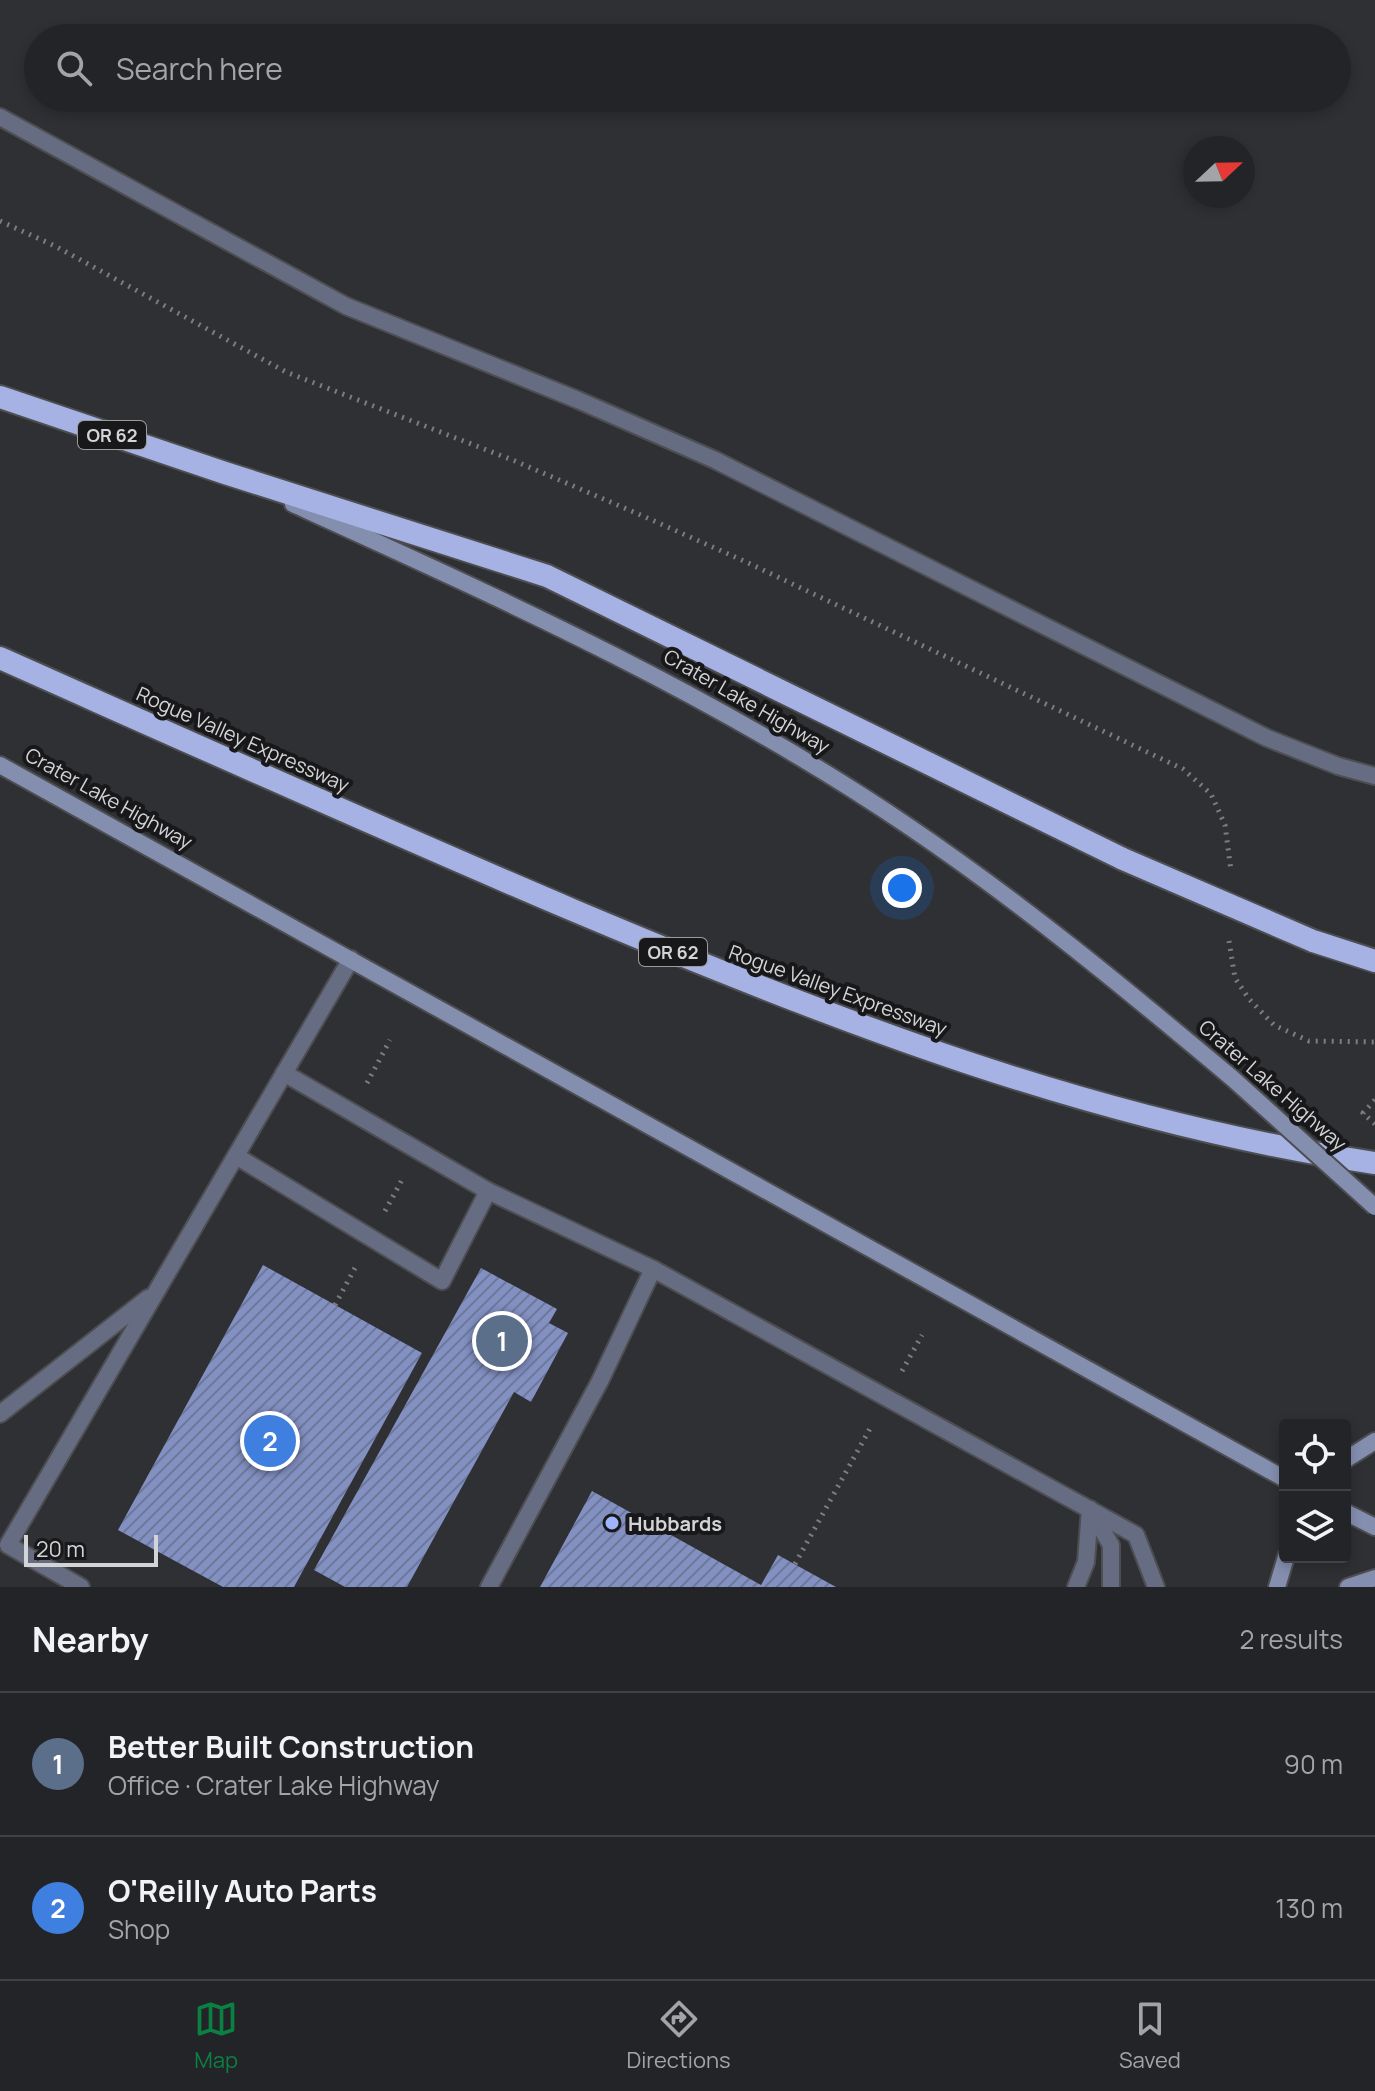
<!DOCTYPE html>
<meta charset="utf-8">
<style>
:root{--surface:#232427;--page:#2f3033;--text:#f1f3f6;--muted:#a3a4a7;--line:#404144;--accent:#0b8043}
body{margin:0;font-family:Manrope,sans-serif;background:var(--page);color:var(--text)}
.controls{position:absolute;right:24px;bottom:24px;display:grid;overflow:hidden;border-radius:8px;box-shadow:0 4px 12px #0003}
.controls button{width:72px;height:72px;display:grid;place-items:center;padding:0;border:0;border-bottom:2px solid var(--line);background:var(--surface);color:var(--text);font:40px sans-serif}
.compass{position:absolute;left:1183px;top:136px;width:72px;height:72px;border-radius:50%;background:var(--surface);box-shadow:0 4px 12px #0003;rotate:68deg}
.scale{position:absolute;left:24px;bottom:20px;width:134px;box-sizing:border-box;padding-left:8px;border:4px solid #d3d4d6;border-top:0;font-size:22px;line-height:28px;white-space:nowrap;color:#d3d4d6;-webkit-text-stroke:6px #18181a;paint-order:stroke}
.you{position:absolute;left:902px;top:888px;width:28px;height:28px;margin:-20px;border:6px solid #fff;border-radius:50%;background:#1a73e8;box-shadow:0 0 0 12px #1a73e833}
.badge{display:grid;place-items:center;width:52px;height:52px;border-radius:50%;background:var(--accent);color:#fff;font-size:26px;font-weight:700}
.pin{position:absolute;translate:-50% -50%;border:4px solid #fff;box-shadow:0 2px 8px #0006}
.list{margin:0;padding:0;list-style:none}
h2{display:flex;justify-content:space-between;align-items:center;height:104px;margin:0;padding:0 32px;font-size:34px}
h2 small{font-size:26px;font-weight:400;color:var(--muted)}
.list li{display:grid;grid-template-columns:52px 1fr auto;gap:24px;align-items:center;box-sizing:border-box;height:144px;padding:0 32px;border-top:2px solid var(--line)}
.list b{display:block;font-size:30px;white-space:nowrap}
.list p{margin:0;font-size:26px;white-space:nowrap;color:var(--muted)}
.list em{font-size:26px;font-style:normal;color:var(--muted)}
.icon{flex:none;width:44px;height:44px;fill:none;stroke:currentColor;stroke-width:2;stroke-linecap:round;stroke-linejoin:round}
.map{position:relative;flex:none;width:1375px;height:1587px;overflow:hidden}
.search{position:absolute;background:var(--surface);box-shadow:0 4px 12px #0003;left:24px;right:24px;top:24px;height:88px;display:flex;align-items:center;gap:20px;box-sizing:border-box;padding:0 28px;border-radius:44px;color:var(--muted);font-size:30px}
.sheet{height:392px;background:var(--surface)}
nav{display:flex;justify-content:space-around;align-items:center;box-sizing:border-box;height:112px;border-top:2px solid var(--line);background:var(--surface);font-size:22px;color:var(--muted)}
nav a{display:grid;justify-items:center;gap:4px}
nav .on{color:var(--accent)}
.map>svg:first-child{display:block}
.building{fill:url(#building-hatch)}
.lines{fill:none;stroke-linecap:round;stroke-linejoin:round}
.service-casing{stroke:#4d4e51;stroke-width:20}
.secondary-casing{stroke:#4d4e51;stroke-width:20}
.trunk-casing{stroke:#4d4e51;stroke-width:26}
.path{stroke:#7c7d80;stroke-width:5;stroke-dasharray:2 6;stroke-linecap:butt}
.service{stroke:#666c82;stroke-width:16}
.secondary{stroke:#848eaf;stroke-width:16}
.trunk{stroke:#a6b2e3;stroke-width:22}
.secondary-bridge-casing{stroke:#4d4e51;stroke-width:20;stroke-linecap:butt}
.trunk-bridge-casing{stroke:#4d4e51;stroke-width:26;stroke-linecap:butt}
.secondary-bridge{stroke:#848eaf;stroke-width:16}
.trunk-bridge{stroke:#a6b2e3;stroke-width:22}
.poi-dot{fill:#a0b3fd;stroke:#18181a;stroke-width:3}
.labels{text-anchor:middle;dominant-baseline:central;stroke-width:8;stroke-linejoin:round;paint-order:stroke}
.shield{fill:#18181a;stroke:#9b9c9e;stroke-width:2}
.shield-label{font-size:18px;font-weight:bold;fill:#d3d4d6}
.street-label{font-size:20px;fill:#d3d4d6;stroke:#18181a}
.poi-label{font-size:20px;font-weight:bold;fill:#d3d4d6;stroke:#18181a;text-anchor:start}
</style>
<div class="map">
<svg width="1375" height="1587" viewBox="0 0 1375 1587">
<defs>
<pattern id="building-hatch" width="6" height="6" patternUnits="userSpaceOnUse" patternTransform="scale(2)"><rect width="6" height="6" fill="#8290c2"/><path d="M-1 1l2-2M0 6l6-6M5 7l2-2" fill="none" stroke="#6e789b"/></pattern>
</defs>
<rect width="100%" height="100%" fill="#2f3034"/>
<g class="building">
<path d="M 263,1265 L 422,1353 L 294,1587 L 223,1587 L 118,1530 Z"/>
<path d="M 481,1268 L 557,1309 L 549,1323 L 568,1333 L 531,1402 L 514,1392 L 407,1587 L 345,1587 L 314,1570 Z"/>
<path d="M 592,1491 L 761,1585 L 778,1555 L 836,1587 L 540,1587 Z"/>
</g>
<g class="lines">
<g class="service-casing">
<g id="service">
<path d="M 0,117 L 346,306 L 578,400 L 715,460 L 1267,738 L 1338,766 L 1375,776"/>
<path d="M 284,1073 L 488,1191 L 653,1269"/>
<path d="M 236,1156 L 442,1281 L 488,1191"/>
<path d="M 0,1414 L 148,1298"/>
<path d="M 1091,1511 L 1111,1545 L 1111,1587"/>
<path d="M 81,1587 L 8,1545 L 351,959"/>
<path d="M 489,1587 L 600,1381 L 653,1269 L 1136,1535 L 1156,1587"/>
<path d="M 1076,1587 L 1086,1562 L 1090,1509"/>
</g>
</g>
<g class="secondary-casing">
<g id="secondary">
<path d="M 293,504 C 504,600 715,695 908,826 C 1022,903 1127,990 1232,1078"/>
<path d="M 0,765 L 1285,1479"/>
<path d="M 1345,1460 L 1375,1441"/>
<path d="M 1345,1512 L 1375,1527"/>
<path d="M 1277,1587 L 1286,1557"/>
<path d="M 1348,1587 L 1375,1578"/>
</g>
</g>
<g class="trunk-casing">
<g id="trunk">
<path d="M 0,397 L 225,473 L 547,576 L 1123,859"/>
<path d="M 0,658 C 191,743 382,829 575,911 C 833,1020 1096,1122 1375,1163"/>
<path d="M 1313,941 L 1375,961"/>
</g>
</g>
<g class="path">
<path d="M 0,221 L 55,246 L 286,372 L 515,461 L 636,513 L 744,561 L 1183,769 L 1211,794 L 1225,825 L 1231,871"/>
<path d="M 1229,941 L 1235,978 L 1249,999 L 1274,1025 L 1309,1041 L 1375,1042"/>
<path d="M 367,1083 L 390,1040"/>
<path d="M 1375,1100 L 1363,1113 L 1375,1124"/>
<path d="M 385,1211 L 403,1178"/>
<path d="M 335,1305 L 356,1266"/>
<path d="M 902,1371 L 922,1335"/>
<path d="M 795,1564 L 872,1425"/>
</g>
<use href="#service" class="service"/>
<use href="#secondary" class="secondary"/>
<use href="#trunk" class="trunk"/>
<g class="secondary-bridge-casing">
<path id="secondary-bridge" d="M 1232,1078 L 1375,1207"/>
</g>
<g class="trunk-bridge-casing">
<path id="trunk-bridge" d="M 1123,859 L 1313,941"/>
</g>
<use href="#secondary-bridge" class="secondary-bridge"/>
<use href="#trunk-bridge" class="trunk-bridge"/>
</g>
<circle class="poi-dot" cx="612" cy="1523" r="8"/>
<g class="labels">
<g class="shield">
<rect x="78" y="421" width="68" height="28" rx="6"/>
<rect x="639" y="938" width="68" height="28" rx="6"/>
</g>
<g class="shield-label">
<text x="112" y="435">OR 62</text>
<text x="673" y="952">OR 62</text>
</g>
<g class="street-label">
<text transform="translate(747 701) rotate(30)">Crater Lake Highway</text>
<text transform="translate(243 739) rotate(24)">Rogue Valley Expressway</text>
<text transform="translate(109 798) rotate(29)">Crater Lake Highway</text>
<text transform="translate(838 990) rotate(20)">Rogue Valley Expressway</text>
<text transform="translate(1273 1085) rotate(41)">Crater Lake Highway</text>
</g>
<g class="poi-label">
<text x="628" y="1523">Hubbards</text>
</g>
</g>
</svg>
<div class="controls">
<button><svg class="icon" aria-label="locate" viewBox="0 0 24 24"><circle cx="12" cy="12" r="6"/><path d="M12 2v4M12 18v4M2 12h4M18 12h4"/></svg></button>
<button><svg class="icon" aria-label="layers" viewBox="0 0 24 24"><path d="M12 4l9 5-9 5-9-5zM3 14l9 5 9-5"/></svg></button>
</div>
<svg class="compass" viewBox="-18 -18 36 36"><path d="M0-13l5 13h-10z" fill="#e53935"/><path d="M0 13l5-13h-10z" fill="#a3a4a7"/></svg>
<div class="scale">20 m</div>
<div class="you"></div>
<div class="pin badge" style="left:502px;top:1341px;background:#5c6f8a">1</div>
<div class="pin badge" style="left:270px;top:1441px;background:#3f7fe0">2</div>
<div class="search"><svg class="icon" aria-label="search" viewBox="0 0 24 24"><circle cx="10" cy="10" r="6"/><path d="M15 15l6 6"/></svg>Search here</div>
</div>
<section class="sheet">
<h2>Nearby<small>2 results</small></h2>
<ul class="list">
<li><span class="badge" style="background:#5c6f8a">1</span><div><b>Better Built Construction</b><p>Office · Crater Lake Highway</p></div><em>90 m</em></li>
<li><span class="badge" style="background:#3f7fe0">2</span><div><b>O'Reilly Auto Parts</b><p>Shop</p></div><em>130 m</em></li>
</ul>
</section>
<nav>
<a class="on"><svg class="icon" aria-label="map" viewBox="0 0 24 24"><path d="M3 6l6-2 6 2 6-2v14l-6 2-6-2-6 2zM9 4v14M15 6v14"/></svg>Map</a>
<a><svg class="icon" aria-label="directions" viewBox="0 0 24 24"><path d="M12 3l9 9-9 9-9-9zM9 14v-3h6M13 9l2 2-2 2"/></svg>Directions</a>
<a><svg class="icon" aria-label="saved" viewBox="0 0 24 24"><path d="M7 4h10v16l-5-4-5 4z"/></svg>Saved</a>
</nav>
